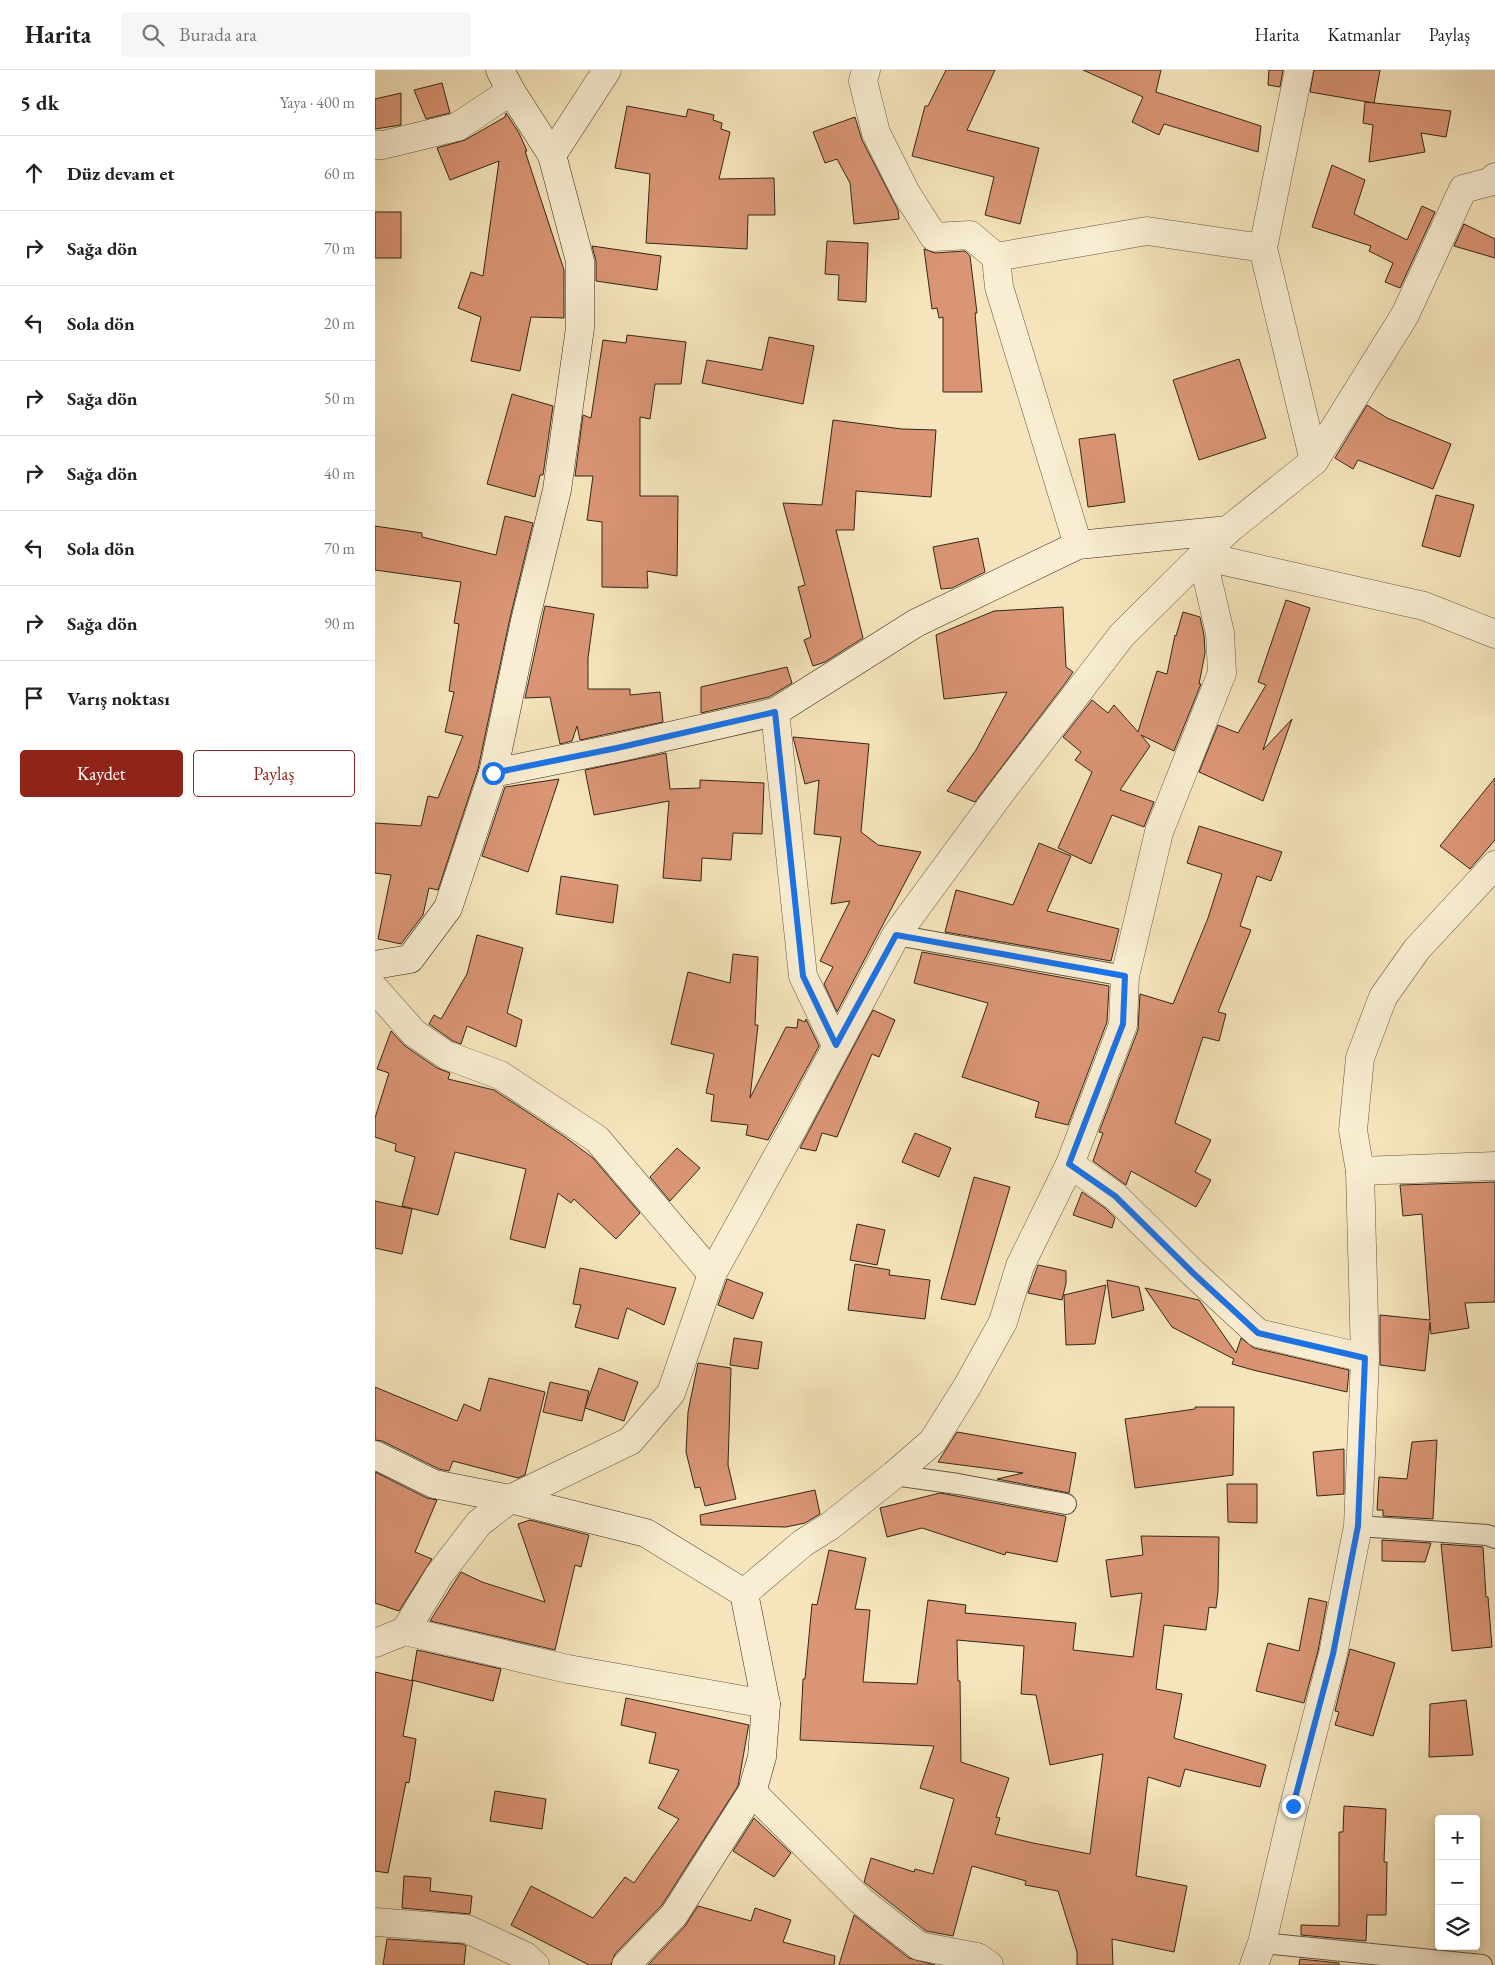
<!DOCTYPE html>
<html lang="tr">
<meta charset="utf-8">
<style>
:root{--surface:#fff;--page:#f6f6f6;--text:#222;--muted:#767676;--line:#e0e0e0;--accent:#8f2418}
body{margin:0;font-family:"EB Garamond",serif;background:var(--page);color:var(--text)}
.controls{position:absolute;right:15px;bottom:15px;display:grid;overflow:hidden;border-radius:5px;box-shadow:0 2px 8px #0003}
.controls button{width:45px;height:45px;display:grid;place-items:center;padding:0;border:0;border-bottom:1px solid var(--line);background:var(--surface);color:var(--text);font:25px sans-serif}
.stop{position:absolute;width:15px;height:15px;margin:-11px;border:4px solid #1a73e8;border-radius:50%;background:#fff}
.stop.end{background:#1a73e8;border-color:#fff;box-shadow:0 1px 5px #0008}
.list{margin:0;padding:0;list-style:none}
h2{display:flex;justify-content:space-between;align-items:center;height:65px;margin:0;padding:0 20px;font-size:21px}
h2 small{font-size:16px;font-weight:400;color:var(--muted)}
.list li{display:grid;grid-template-columns:32px 1fr auto;gap:15px;align-items:center;box-sizing:border-box;height:75px;padding:0 20px;border-top:1px solid var(--line)}
.list b{display:block;font-size:19px;white-space:nowrap}
.list em{font-size:16px;font-style:normal;color:var(--muted)}
.actions{display:flex;gap:10px;padding:15px 20px}
.actions a{flex:1;padding:11px 0;border:1px solid var(--accent);border-radius:5px;text-align:center;font-size:18px;color:var(--accent)}
.actions .main{background:var(--accent);color:#fff}
.icon{flex:none;width:28px;height:28px;fill:none;stroke:currentColor;stroke-width:2;stroke-linecap:round;stroke-linejoin:round}
.map{position:relative;flex:none;width:1120px;height:1895px;overflow:hidden}
header{display:flex;align-items:center;gap:30px;box-sizing:border-box;height:70px;padding:0 25px;background:var(--surface);border-bottom:1px solid var(--line)}
header strong{font-size:24px}
nav{display:flex;gap:28px;margin-inline-start:auto;font-size:18px}
.search{width:350px;height:45px;background:var(--page);display:flex;align-items:center;gap:12px;box-sizing:border-box;padding:0 18px;border-radius:5px;color:var(--muted);font-size:19px}
main{display:flex}
aside{flex:1;background:var(--surface)}
.map>svg:first-child{display:block}
.building{fill:#da9574;stroke:#322618;fill-rule:evenodd}
.lines{fill:none;stroke-linecap:round;stroke-linejoin:round}
.lane-casing{stroke:#635641;stroke-width:22}
.street-casing{stroke:#635641;stroke-width:29}
.secondary-casing{stroke:#322618;stroke-width:29}
.lane{stroke:#f9eed3;stroke-width:20}
.street{stroke:#f9eed3;stroke-width:28}
.secondary{stroke:#f9eed3;stroke-width:28}
.route{stroke:#1a73e8;stroke-width:6}
</style>
<header>
<strong>Harita</strong>
<div class="search"><svg class="icon" aria-label="search" viewBox="0 0 24 24"><circle cx="10" cy="10" r="6"/><path d="M15 15l6 6"/></svg>Burada ara</div>
<nav><a>Harita</a><a>Katmanlar</a><a>Paylaş</a></nav>
</header>
<main>
<aside>
<h2>5 dk<small>Yaya · 400 m</small></h2>
<ul class="list">
<li><svg class="icon" aria-label="ahead" viewBox="0 0 24 24"><path d="M12 20V5M6 11l6-6 6 6"/></svg><div><b>Düz devam et</b></div><em>60 m</em></li>
<li><svg class="icon" aria-label="right" viewBox="0 0 24 24"><path d="M7 20v-9h11M14 6l5 5-5 5"/></svg><div><b>Sağa dön</b></div><em>70 m</em></li>
<li><svg class="icon" aria-label="left" viewBox="0 0 24 24"><path d="M17 20v-9H6M10 6l-5 5 5 5"/></svg><div><b>Sola dön</b></div><em>20 m</em></li>
<li><svg class="icon" aria-label="right" viewBox="0 0 24 24"><path d="M7 20v-9h11M14 6l5 5-5 5"/></svg><div><b>Sağa dön</b></div><em>50 m</em></li>
<li><svg class="icon" aria-label="right" viewBox="0 0 24 24"><path d="M7 20v-9h11M14 6l5 5-5 5"/></svg><div><b>Sağa dön</b></div><em>40 m</em></li>
<li><svg class="icon" aria-label="left" viewBox="0 0 24 24"><path d="M17 20v-9H6M10 6l-5 5 5 5"/></svg><div><b>Sola dön</b></div><em>70 m</em></li>
<li><svg class="icon" aria-label="right" viewBox="0 0 24 24"><path d="M7 20v-9h11M14 6l5 5-5 5"/></svg><div><b>Sağa dön</b></div><em>90 m</em></li>
<li><svg class="icon" aria-label="arrive" viewBox="0 0 24 24"><path d="M6 21V4h12l-3 4 3 4H6"/></svg><div><b>Varış noktası</b></div></li>
</ul>
<div class="actions"><a class="main">Kaydet</a><a>Paylaş</a></div>
</aside>
<div class="map">
<svg width="1120" height="1895" viewBox="0 0 1120 1895">
<rect width="100%" height="100%" fill="#f6e5bc"/>
<filter id="stains"><feTurbulence type="fractalNoise" baseFrequency=".004" numOctaves="4"/><feColorMatrix values="0 0 0 0 .2 0 0 0 0 .09 0 0 0 0 .02 0 0 0 .5 -.17"/></filter>
<radialGradient id="worn" r=".72"><stop offset=".6" stop-color="#630" stop-opacity="0"/><stop offset="1" stop-color="#630" stop-opacity=".3"/></radialGradient>
<g class="building">
<path d="M 571,0 L 620,0 L 592,60 L 664,78 L 645,154 L 610,145 L 619,107 L 537,86 L 550,36 L 553,36 Z"/>
<path d="M 708,0 L 786,0 L 781,22 L 886,56 L 883,82 L 789,54 L 784,65 L 757,52 L 768,27 Z"/>
<path d="M 894,0 L 908,0 L 905,17 L 893,15 Z"/>
<path d="M 939,0 L 1005,0 L 999,33 L 935,22 Z"/>
<path d="M 67,13 L 75,43 L 51,49 L 39,20 Z"/>
<path d="M 26,23 L 26,55 L 0,59 L 0,29 Z"/>
<path d="M 990,32 L 1076,41 L 1071,67 L 1046,63 L 1050,82 L 994,92 L 998,55 L 988,53 Z"/>
<path d="M 252,36 L 311,47 L 313,39 L 339,45 L 338,50 L 347,53 L 346,59 L 355,62 L 344,109 L 399,108 L 400,145 L 373,145 L 372,179 L 271,173 L 275,104 L 240,98 Z"/>
<path d="M 131,43 L 144,63 L 152,81 L 150,81 L 189,200 L 189,248 L 156,247 L 145,301 L 96,291 L 106,247 L 83,238 L 96,202 L 108,206 L 124,91 L 75,110 L 62,78 L 90,70 L 130,47 Z"/>
<path d="M 480,47 L 487,70 L 523,140 L 524,149 L 479,154 L 475,113 L 462,89 L 450,93 L 438,62 Z"/>
<path d="M 957,95 L 990,110 L 979,144 L 1032,170 L 1047,136 L 1060,142 L 1025,218 L 1010,212 L 1018,193 L 994,181 L 996,176 L 937,157 Z"/>
<rect x="0" y="142" width="26" height="46"/>
<path d="M 1089,154 L 1120,169 L 1120,188 L 1079,176 Z"/>
<path d="M 452,171 L 493,173 L 491,232 L 463,230 L 464,205 L 450,204 Z"/>
<path d="M 217,176 L 286,186 L 282,220 L 221,211 L 221,191 Z"/>
<path d="M 549,179 L 560,183 L 590,181 L 595,186 L 602,243 L 600,243 L 607,322 L 568,322 L 568,247 L 564,248 L 562,238 L 557,239 Z"/>
<path d="M 252,265 L 311,272 L 306,314 L 280,314 L 275,349 L 265,347 L 265,426 L 303,426 L 302,506 L 272,501 L 273,518 L 227,517 L 227,452 L 212,450 L 218,406 L 200,406 L 208,345 L 216,348 L 228,270 L 251,273 Z"/>
<path d="M 394,267 L 439,276 L 428,334 L 327,313 L 332,290 L 387,300 Z"/>
<path d="M 864,289 L 891,368 L 824,390 L 798,310 Z"/>
<path d="M 137,324 L 178,336 L 168,405 L 165,405 L 160,427 L 112,414 Z"/>
<path d="M 992,335 L 1012,348 L 1076,374 L 1058,419 L 983,390 L 978,399 L 960,388 Z"/>
<path d="M 458,350 L 527,359 L 561,360 L 556,427 L 481,421 L 479,460 L 461,460 L 488,568 L 450,592 L 438,596 L 429,570 L 436,567 L 423,517 L 430,515 L 408,433 L 447,435 Z"/>
<path d="M 740,364 L 750,432 L 713,437 L 704,369 Z"/>
<path d="M 1061,425 L 1099,435 L 1085,487 L 1047,476 Z"/>
<path d="M 130,446 L 158,453 L 135,548 L 103,699 L 63,820 L 54,818 L 48,845 L 26,874 L 3,869 L 16,805 L 0,803 L 0,753 L 46,756 L 53,726 L 63,728 L 88,666 L 70,662 L 79,622 L 74,621 L 84,554 L 79,553 L 86,512 L 0,500 L 0,456 L 47,463 L 47,467 L 121,485 Z"/>
<path d="M 603,468 L 610,502 L 577,518 L 566,519 L 558,477 Z"/>
<path d="M 911,530 L 935,538 L 888,680 L 917,649 L 888,731 L 824,702 L 843,655 L 863,663 L 891,615 L 883,612 Z"/>
<path d="M 170,536 L 219,544 L 213,588 L 213,619 L 255,619 L 255,625 L 285,622 L 288,652 L 205,670 L 202,656 L 197,671 L 185,674 L 175,627 L 150,628 Z"/>
<path d="M 688,537 L 691,597 L 698,602 L 692,611 L 600,732 L 572,721 L 601,680 L 632,622 L 569,629 L 561,565 L 619,541 Z"/>
<path d="M 808,542 L 825,547 L 829,565 L 830,583 L 824,614 L 826,614 L 799,681 L 766,665 L 775,676 L 745,720 L 779,732 L 769,757 L 737,745 L 716,794 L 683,778 L 717,702 L 700,690 L 706,682 L 688,667 L 717,630 L 733,643 L 739,635 L 763,662 L 782,601 L 792,604 L 800,565 L 801,566 Z"/>
<path d="M 412,597 L 417,613 L 394,627 L 326,643 L 326,617 Z"/>
<path d="M 418,667 L 494,674 L 486,762 L 503,775 L 546,782 L 462,942 L 449,914 L 458,897 L 445,891 L 475,831 L 456,834 L 466,767 L 439,764 L 444,710 L 430,714 Z"/>
<path d="M 291,683 L 295,719 L 325,718 L 325,710 L 389,713 L 387,764 L 358,763 L 356,790 L 327,788 L 326,811 L 288,808 L 294,731 L 219,745 L 210,700 Z"/>
<path d="M 1120,708 L 1120,770 L 1095,799 L 1065,776 Z"/>
<path d="M 184,709 L 153,802 L 107,786 L 130,717 Z"/>
<path d="M 824,756 L 907,782 L 896,811 L 882,806 L 865,856 L 876,860 L 843,942 L 851,944 L 844,971 L 828,967 L 800,1053 L 836,1070 L 820,1102 L 836,1110 L 821,1137 L 756,1101 L 751,1115 L 718,1091 L 728,1063 L 724,1062 L 763,960 L 765,924 L 798,934 L 833,848 L 847,804 L 812,793 Z"/>
<path d="M 664,773 L 696,786 L 672,841 L 744,859 L 736,891 L 570,862 L 581,820 L 638,835 Z"/>
<path d="M 186,806 L 243,815 L 238,853 L 181,844 Z"/>
<path d="M 102,865 L 148,878 L 132,943 L 147,950 L 141,977 L 92,956 L 86,974 L 78,971 L 54,954 L 59,945 L 66,949 L 92,904 Z"/>
<path d="M 547,882 L 734,916 L 732,952 L 693,1055 L 660,1047 L 664,1032 L 587,1007 L 613,933 L 539,913 Z"/>
<path d="M 358,884 L 383,887 L 380,955 L 383,955 L 375,1028 L 411,957 L 422,958 L 423,949 L 430,952 L 431,949 L 444,976 L 393,1070 L 371,1065 L 373,1055 L 336,1051 L 339,1025 L 331,1023 L 339,984 L 296,974 L 313,902 L 355,913 Z"/>
<path d="M 498,940 L 520,950 L 504,987 L 497,984 L 462,1067 L 447,1063 L 441,1081 L 425,1078 Z"/>
<path d="M 16,961 L 30,976 L 62,998 L 75,1003 L 73,1009 L 119,1020 L 190,1067 L 218,1088 L 265,1143 L 241,1169 L 199,1129 L 196,1133 L 183,1123 L 170,1178 L 135,1169 L 151,1099 L 80,1082 L 63,1145 L 27,1136 L 40,1087 L 20,1081 L 21,1074 L 0,1067 L 0,1048 L 14,1003 L 2,999 Z"/>
<path d="M 540,1063 L 576,1078 L 564,1107 L 527,1092 Z"/>
<path d="M 302,1078 L 325,1098 L 295,1131 L 275,1107 Z"/>
<path d="M 599,1107 L 635,1117 L 600,1235 L 566,1229 Z"/>
<path d="M 1120,1112 L 1120,1232 L 1090,1233 L 1094,1258 L 1056,1264 L 1055,1252 L 1050,1301 L 1005,1295 L 1005,1245 L 1055,1250 L 1047,1144 L 1028,1146 L 1025,1115 Z"/>
<path d="M 707,1122 L 730,1138 L 740,1148 L 737,1158 L 698,1145 Z"/>
<path d="M 0,1131 L 37,1139 L 27,1184 L 0,1178 Z"/>
<path d="M 482,1154 L 510,1160 L 502,1195 L 475,1190 Z"/>
<path d="M 480,1194 L 515,1200 L 514,1205 L 555,1210 L 550,1249 L 473,1240 Z"/>
<path d="M 663,1195 L 691,1201 L 691,1213 L 687,1230 L 653,1223 Z"/>
<path d="M 205,1198 L 301,1218 L 289,1255 L 252,1238 L 243,1269 L 200,1257 L 206,1235 L 198,1234 Z"/>
<path d="M 352,1209 L 388,1223 L 378,1249 L 343,1235 Z"/>
<path d="M 732,1210 L 764,1217 L 769,1240 L 737,1248 Z"/>
<path d="M 731,1215 L 720,1274 L 691,1275 L 689,1225 Z"/>
<path d="M 770,1218 L 824,1230 L 861,1283 L 866,1268 L 879,1278 L 974,1300 L 972,1322 L 878,1300 L 857,1294 L 859,1289 L 797,1257 Z"/>
<path d="M 359,1268 L 387,1272 L 383,1299 L 355,1295 Z"/>
<path d="M 323,1293 L 356,1298 L 353,1395 L 361,1429 L 330,1436 L 325,1417 L 320,1418 L 311,1382 L 313,1342 Z"/>
<path d="M 224,1298 L 263,1312 L 249,1351 L 210,1338 Z"/>
<path d="M 114,1308 L 170,1322 L 150,1405 L 143,1408 L 78,1391 L 74,1401 L 64,1399 L 7,1371 L 0,1370 L 0,1317 L 82,1351 L 89,1334 L 105,1341 Z"/>
<path d="M 175,1312 L 214,1321 L 207,1351 L 168,1342 Z"/>
<path d="M 820,1337 L 859,1337 L 858,1405 L 760,1418 L 750,1349 L 820,1339 Z"/>
<path d="M 582,1362 L 701,1383 L 694,1423 L 622,1409 L 648,1403 L 563,1392 Z"/>
<path d="M 1062,1370 L 1058,1449 L 1008,1446 L 1008,1440 L 1002,1440 L 1004,1407 L 1032,1409 L 1037,1372 Z"/>
<path d="M 969,1379 L 969,1424 L 942,1426 L 938,1382 Z"/>
<path d="M 0,1402 L 52,1428 L 62,1430 L 40,1482 L 57,1489 L 24,1541 L 0,1533 Z"/>
<path d="M 852,1414 L 882,1414 L 882,1453 L 853,1452 Z"/>
<path d="M 440,1420 L 445,1444 L 430,1453 L 411,1457 L 326,1455 L 325,1445 Z"/>
<path d="M 565,1423 L 690,1446 L 691,1447 L 682,1492 L 631,1482 L 630,1485 L 547,1458 L 512,1467 L 505,1438 Z"/>
<path d="M 155,1450 L 214,1465 L 206,1497 L 200,1495 L 180,1580 L 55,1551 L 86,1502 L 107,1512 L 170,1532 L 143,1454 Z"/>
<path d="M 766,1466 L 844,1467 L 843,1521 L 841,1538 L 834,1537 L 831,1560 L 789,1555 L 781,1619 L 807,1624 L 799,1668 L 891,1695 L 885,1717 L 810,1699 L 805,1717 L 773,1707 L 761,1806 L 812,1816 L 799,1882 L 737,1869 L 738,1895 L 702,1895 L 702,1882 L 683,1821 L 650,1815 L 651,1811 L 597,1796 L 578,1866 L 551,1861 L 489,1812 L 496,1788 L 539,1802 L 540,1799 L 558,1804 L 579,1729 L 545,1718 L 559,1676 L 425,1670 L 428,1609 L 430,1609 L 437,1534 L 442,1535 L 454,1480 L 491,1488 L 480,1539 L 495,1540 L 488,1612 L 542,1614 L 553,1530 L 591,1535 L 590,1543 L 701,1553 L 698,1580 L 758,1587 L 767,1523 L 736,1527 L 731,1490 L 768,1485 ZM 582,1570 L 649,1576 L 646,1624 L 661,1625 L 675,1695 L 728,1684 L 715,1784 L 658,1773 L 620,1764 L 625,1748 L 621,1747 L 634,1708 L 586,1692 L 585,1611 L 583,1611 Z"/>
<path d="M 1007,1470 L 1056,1473 L 1050,1492 L 1007,1491 Z"/>
<path d="M 1066,1474 L 1108,1477 L 1111,1527 L 1113,1527 L 1117,1577 L 1077,1581 Z"/>
<path d="M 934,1528 L 952,1532 L 943,1581 L 929,1633 L 881,1621 L 893,1573 L 924,1581 Z"/>
<path d="M 975,1579 L 1020,1593 L 998,1666 L 960,1655 L 964,1642 L 960,1641 Z"/>
<path d="M 42,1580 L 126,1599 L 118,1631 L 37,1610 Z"/>
<path d="M 0,1602 L 38,1611 L 28,1666 L 41,1669 L 34,1713 L 31,1712 L 13,1803 L 0,1801 Z"/>
<path d="M 251,1628 L 374,1655 L 373,1659 L 363,1716 L 287,1835 L 240,1884 L 236,1895 L 214,1895 L 136,1855 L 156,1816 L 218,1848 L 250,1807 L 259,1813 L 304,1749 L 283,1738 L 304,1700 L 274,1693 L 281,1663 L 246,1655 Z"/>
<path d="M 1091,1630 L 1098,1685 L 1054,1687 L 1055,1634 Z"/>
<path d="M 120,1721 L 171,1729 L 167,1759 L 115,1751 Z"/>
<path d="M 969,1736 L 1011,1739 L 1009,1792 L 1012,1792 L 1011,1845 L 992,1845 L 991,1871 L 926,1865 L 926,1855 L 964,1856 L 964,1762 L 968,1762 Z"/>
<path d="M 379,1748 L 416,1783 L 399,1807 L 358,1781 Z"/>
<path d="M 29,1806 L 56,1808 L 55,1821 L 97,1826 L 95,1844 L 27,1838 Z"/>
<path d="M 323,1836 L 376,1851 L 380,1838 L 416,1850 L 408,1872 L 460,1886 L 459,1895 L 273,1895 L 310,1856 Z"/>
<path d="M 479,1845 L 534,1888 L 560,1895 L 464,1895 Z"/>
<path d="M 12,1869 L 88,1874 L 91,1876 L 89,1895 L 8,1895 Z"/>
<path d="M 925,1889 L 964,1893 L 964,1895 L 924,1895 Z"/>
</g>
<g class="lines">
<g class="lane-casing">
<g id="lane">
<path d="M 521,865 L 750,906"/>
<path d="M 519,1405 L 583,1414 L 691,1434"/>
<path d="M 983,1456 L 1112,1465 L 1120,1468"/>
<path d="M 887,1873 L 1107,1895"/>
</g>
</g>
<g class="street-casing">
<g id="street">
<path d="M 491,0 L 488,11 L 501,63 L 531,123 L 559,167 L 595,165 L 621,187 L 772,161 L 888,178"/>
<path d="M 924,0 L 888,178 L 939,391"/>
<path d="M 0,75 L 8,75 L 82,57 L 136,21"/>
<path d="M 177,85 L 232,0"/>
<path d="M 621,187 L 624,217 L 703,475"/>
<path d="M 400,642 L 428,906 L 461,975"/>
<path d="M 0,919 L 39,963 L 71,985 L 125,1005 L 222,1069 L 337,1204"/>
<path d="M 695,1094 L 740,1126 L 818,1203 L 883,1263 L 990,1288"/>
<path d="M 985,1101 L 1120,1096"/>
<path d="M 369,1523 L 428,1473 L 455,1456 L 519,1405 L 558,1371 L 593,1315 L 628,1252 L 645,1196 L 695,1094 L 748,955 L 750,906 L 784,762 L 847,603 L 845,563 L 827,486 L 1049,536 L 1120,564"/>
<path d="M 30,1561 L 193,1599 L 391,1634"/>
<path d="M 0,1573 L 30,1561 L 64,1505 L 104,1453 L 135,1429 L 255,1371 L 296,1323 L 337,1204 L 417,1060 L 521,865 L 627,721 L 747,565 L 853,460 L 939,391 L 1030,245 L 1088,119 L 1118,111 L 1120,107"/>
<path d="M 377,1722 L 485,1830 L 544,1876 L 602,1887 L 614,1895"/>
<path d="M 0,1852 L 92,1859 L 150,1886 L 160,1895"/>
<path d="M 879,1895 L 887,1873 L 919,1736 L 958,1584 L 983,1456 L 990,1288 L 985,1101 L 978,1060 L 985,988 L 1008,927 L 1042,879 L 1120,795"/>
</g>
</g>
<g class="secondary-casing">
<g id="secondary">
<path d="M 118,703 L 242,678 L 400,642 L 541,553 L 703,475 L 853,460"/>
<path d="M 0,895 L 35,889 L 73,838 L 118,703 L 150,551 L 182,420 L 205,258 L 205,191 L 177,85 L 136,21 L 125,0"/>
<path d="M 0,1385 L 59,1414 L 135,1429 L 271,1463 L 369,1523 L 391,1634 L 387,1687 L 377,1722 L 299,1845 L 251,1895"/>
</g>
</g>
<use href="#lane" class="lane"/>
<use href="#street" class="street"/>
<use href="#secondary" class="secondary"/>
</g>
<g class="lines">
<path class="route" d="M 118,703 L 242,678 L 400,642 L 428,906 L 461,975 L 521,865 L 750,906 L 748,954 L 694,1094 L 740,1126 L 818,1203 L 883,1263 L 990,1288 L 983,1456 L 958,1584 L 918,1736"/>
</g>
<rect width="100%" height="100%" filter="url(#stains)"/>
<rect width="100%" height="100%" fill="url(#worn)"/>
</svg>
<div class="controls">
<button>+</button>
<button>−</button>
<button><svg class="icon" aria-label="layers" viewBox="0 0 24 24"><path d="M12 4l9 5-9 5-9-5zM3 14l9 5 9-5"/></svg></button>
</div>
<div class="stop" style="left:118px;top:703px"></div>
<div class="stop end" style="left:918px;top:1736px"></div>
</div>
</main>
